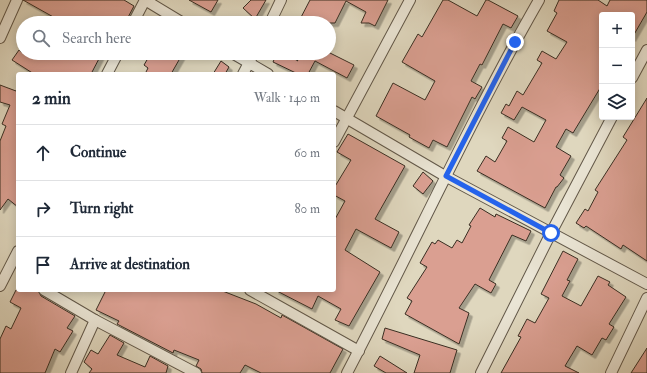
<!DOCTYPE html>
<meta charset="utf-8">
<style>
:root{--surface:#fff;--page:#f6f6f7;--text:#1f2937;--muted:#747a83;--line:#e0e1e3}
body{margin:0;font-family:"IM FELL Double Pica",serif;background:var(--page);color:var(--text)}
.controls{position:absolute;right:12px;top:12px;display:grid;overflow:hidden;border-radius:4px;box-shadow:0 2px 10px #0003}
.controls button{width:36px;height:36px;display:grid;place-items:center;padding:0;border:0;border-bottom:1px solid var(--line);background:var(--surface);color:var(--text);font:20px sans-serif}
.stop{position:absolute;width:12px;height:12px;margin:-9px;border:3px solid #2563eb;border-radius:50%;background:#fff}
.stop.end{background:#2563eb;border-color:#fff;box-shadow:0 1px 4px #0008}
.list{margin:0;padding:0;list-style:none}
h2{display:flex;justify-content:space-between;align-items:center;height:52px;margin:0;padding:0 16px;font-size:17px}
h2 small{font-size:13px;font-weight:400;color:var(--muted)}
.list li{display:grid;grid-template-columns:26px 1fr auto;gap:12px;align-items:center;box-sizing:border-box;height:56px;padding:0 16px;border-top:1px solid var(--line)}
.list b{display:block;font-size:15px;white-space:nowrap}
.list em{font-size:13px;font-style:normal;color:var(--muted)}
.icon{flex:none;width:22px;height:22px;fill:none;stroke:currentColor;stroke-width:2;stroke-linecap:round;stroke-linejoin:round}
.map{position:relative;flex:none;width:647px;height:373px;overflow:hidden}
.search{position:absolute;background:var(--surface);box-shadow:0 2px 10px #0003;left:16px;top:16px;width:320px;height:44px;display:flex;align-items:center;gap:10px;box-sizing:border-box;padding:0 14px;border-radius:22px;color:var(--muted);font-size:15px}
.panel{position:absolute;background:var(--surface);box-shadow:0 2px 10px #0003;left:16px;top:72px;width:320px;height:220px;border-radius:4px}
.map>svg:first-child{display:block}
.building{fill:#da9f91;stroke:#392e22;filter:url(#shadow)}
.lines{fill:none;stroke-linecap:round;stroke-linejoin:round}
.street-casing{stroke:#625849;stroke-width:12}
.street{stroke:#eae5d5;stroke-width:10}
.route{stroke:#2563eb;stroke-width:5}
</style>
<div class="map">
<svg width="647" height="373" viewBox="0 0 647 373">
<defs>
<filter id="shadow"><feDropShadow dx="3.5" dy="3.5" stdDeviation="0" flood-color="#0004"/></filter>
</defs>
<rect width="100%" height="100%" fill="#dfd7be"/>
<filter id="stains"><feTurbulence type="fractalNoise" baseFrequency=".005" numOctaves="4"/><feColorMatrix values="0 0 0 0 .2 0 0 0 0 .09 0 0 0 0 .02 0 0 0 .5 -.17"/></filter>
<radialGradient id="worn" r=".72"><stop offset=".6" stop-color="#630" stop-opacity="0"/><stop offset="1" stop-color="#630" stop-opacity=".3"/></radialGradient>
<g class="building">
<path d="M 23,0 L 124,0 L 134,6 L 125,23 L 109,23 L 103,19 L 101,23 L 64,23 Z"/>
<path d="M 189,0 L 218,0 L 211,12 Z"/>
<path d="M 251,0 L 266,0 L 255,19 L 243,8 Z"/>
<path d="M 310,0 L 388,0 L 375,26 L 369,23 L 361,23 L 366,12 L 346,1 L 335,23 L 298,23 Z"/>
<path d="M 443,0 L 448,0 L 477,16 L 486,0 L 488,0 L 518,16 L 511,28 L 503,24 L 482,65 L 480,64 L 471,81 L 482,87 L 475,99 L 472,97 L 447,147 L 433,140 L 429,148 L 409,137 L 410,135 L 376,116 L 393,83 L 425,100 L 435,81 L 402,62 L 418,34 L 422,37 Z"/>
<path d="M 559,0 L 598,0 L 607,6 L 610,0 L 647,0 L 647,12 L 632,38 L 632,15 L 602,15 L 602,85 L 573,133 L 566,129 L 556,147 L 571,156 L 560,175 L 564,178 L 557,187 L 556,187 L 545,208 L 477,171 L 486,156 L 495,162 L 507,141 L 502,138 L 508,127 L 534,142 L 546,120 L 522,107 L 514,120 L 501,113 L 506,104 L 509,106 L 517,91 L 523,95 L 542,63 L 537,60 L 542,51 L 556,59 L 567,42 L 547,31 L 557,13 L 554,11 Z"/>
<path d="M 19,50 L 23,53 L 102,53 L 91,74 L 34,74 L 12,60 Z"/>
<path d="M 151,53 L 183,53 L 171,74 L 145,74 L 148,68 L 144,65 Z"/>
<path d="M 277,53 L 284,53 L 298,61 L 292,53 L 330,53 L 354,65 L 347,78 L 315,61 L 308,74 L 298,74 L 273,62 Z"/>
<path d="M 221,61 L 229,67 L 225,74 L 213,74 Z"/>
<path d="M 0,85 L 16,91 L 18,87 L 18,207 L 8,199 L 0,210 L 0,141 L 6,126 L 2,124 L 10,105 L 0,102 Z"/>
<path d="M 647,98 L 647,261 L 623,245 L 621,249 L 586,226 L 584,228 L 576,223 L 585,209 L 588,211 L 598,192 L 595,190 L 627,140 L 623,137 Z"/>
<path d="M 348,134 L 405,166 L 375,219 L 399,232 L 391,248 L 356,229 L 345,250 L 380,272 L 349,326 L 335,320 L 341,309 L 318,296 L 312,309 L 275,290 L 334,290 L 334,221 L 345,201 L 334,195 L 334,188 L 351,160 L 337,152 Z"/>
<path d="M 423,172 L 433,181 L 423,194 L 413,186 Z"/>
<path d="M 480,208 L 495,217 L 496,214 L 531,231 L 526,241 L 512,235 L 489,280 L 496,284 L 491,293 L 475,284 L 459,308 L 469,313 L 459,344 L 405,314 L 412,301 L 407,298 L 427,267 L 420,263 L 432,242 L 435,244 L 438,240 L 452,248 L 457,240 L 462,243 L 471,226 L 469,225 Z"/>
<path d="M 563,251 L 578,259 L 567,280 L 570,281 L 562,296 L 581,306 L 598,276 L 610,282 L 608,285 L 626,297 L 609,324 L 614,327 L 606,340 L 602,338 L 592,355 L 577,346 L 565,366 L 579,373 L 501,373 L 521,337 L 518,336 L 527,319 L 535,323 L 549,298 L 541,294 Z"/>
<path d="M 16,290 L 38,290 L 41,296 L 75,316 L 67,328 L 73,331 L 60,352 L 55,349 L 45,373 L 0,373 L 0,339 L 6,326 L 11,329 L 21,308 L 10,302 Z"/>
<path d="M 106,290 L 220,290 L 256,304 L 281,318 L 282,315 L 343,349 L 330,373 L 261,373 L 245,365 L 240,373 L 202,373 L 201,369 L 196,366 L 199,360 L 174,350 L 173,353 L 117,324 L 119,321 L 96,310 Z"/>
<path d="M 385,328 L 457,350 L 450,373 L 414,373 L 420,355 L 382,339 Z"/>
<path d="M 110,335 L 124,343 L 117,355 L 145,367 L 150,356 L 168,366 L 166,373 L 89,373 L 92,369 L 84,362 L 91,350 L 98,354 Z"/>
<path d="M 647,348 L 647,373 L 631,373 Z"/>
<path d="M 380,356 L 407,373 L 386,373 L 374,366 Z"/>
</g>
<g class="lines">
<g class="street-casing">
<g id="street">
<path d="M 145,0 L 183,23"/>
<path d="M 133,23 L 145,0"/>
<path d="M 270,23 L 281,0"/>
<path d="M 0,38 L 17,0"/>
<path d="M 232,53 L 268,74"/>
<path d="M 107,74 L 118,53"/>
<path d="M 243,74 L 254,53"/>
<path d="M 632,78 L 647,50"/>
<path d="M 334,111 L 445,176 L 647,284"/>
<path d="M 334,142 L 410,0"/>
<path d="M 0,286 L 18,251"/>
<path d="M 44,290 L 95,320 L 196,373"/>
<path d="M 250,290 L 359,351"/>
<path d="M 71,373 L 95,320"/>
<path d="M 347,373 C 412,249 469,122 539,0"/>
<path d="M 481,373 L 551,233 L 612,117"/>
<path d="M 611,373 L 647,298"/>
</g>
</g>
<use href="#street" class="street"/>
</g>
<g class="lines">
<path class="route" d="M 515,42 L 446,176 L 551,233"/>
</g>
<rect width="100%" height="100%" filter="url(#stains)"/>
<rect width="100%" height="100%" fill="url(#worn)"/>
</svg>
<div class="controls">
<button>+</button>
<button>−</button>
<button><svg class="icon" aria-label="layers" viewBox="0 0 24 24"><path d="M12 4l9 5-9 5-9-5zM3 14l9 5 9-5"/></svg></button>
</div>
<div class="stop" style="left:551px;top:233px"></div>
<div class="stop end" style="left:515px;top:42px"></div>
<div class="search"><svg class="icon" aria-label="search" viewBox="0 0 24 24"><circle cx="10" cy="10" r="6"/><path d="M15 15l6 6"/></svg>Search here</div>
<section class="panel">
<h2>2 min<small>Walk · 140 m</small></h2>
<ul class="list">
<li><svg class="icon" aria-label="ahead" viewBox="0 0 24 24"><path d="M12 20V5M6 11l6-6 6 6"/></svg><div><b>Continue</b></div><em>60 m</em></li>
<li><svg class="icon" aria-label="right" viewBox="0 0 24 24"><path d="M7 20v-9h11M14 6l5 5-5 5"/></svg><div><b>Turn right</b></div><em>80 m</em></li>
<li><svg class="icon" aria-label="arrive" viewBox="0 0 24 24"><path d="M6 21V4h12l-3 4 3 4H6"/></svg><div><b>Arrive at destination</b></div></li>
</ul>
</section>
</div>
